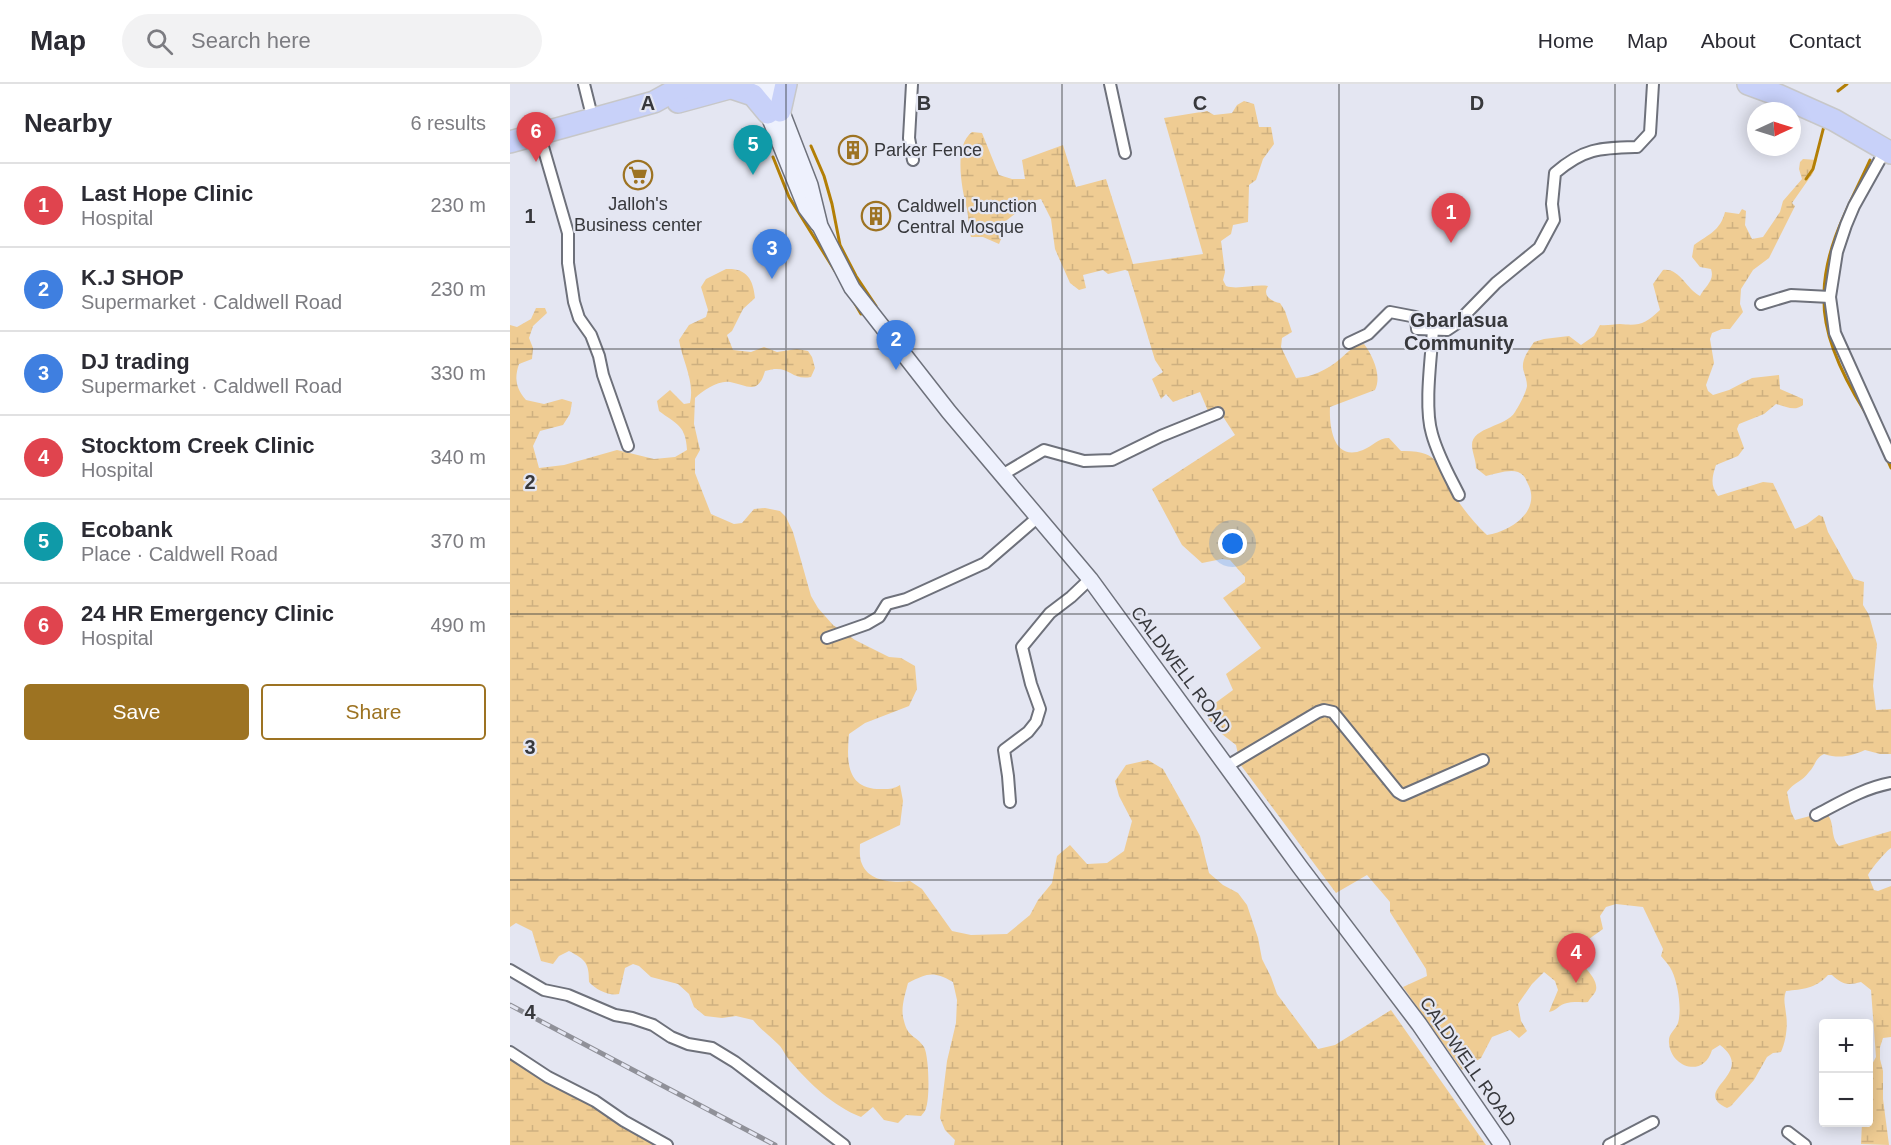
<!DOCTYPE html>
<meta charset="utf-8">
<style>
:root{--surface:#fff;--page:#f2f2f3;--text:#2b2b33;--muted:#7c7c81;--line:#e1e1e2;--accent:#9d7322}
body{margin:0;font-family:Arial,sans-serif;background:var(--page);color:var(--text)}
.controls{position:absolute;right:18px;bottom:18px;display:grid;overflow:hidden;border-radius:6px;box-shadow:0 3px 15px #0003}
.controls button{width:54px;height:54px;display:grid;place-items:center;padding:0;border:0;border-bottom:2px solid var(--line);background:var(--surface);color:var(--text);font:30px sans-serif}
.compass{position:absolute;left:1237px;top:18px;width:54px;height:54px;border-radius:50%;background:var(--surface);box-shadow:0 3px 15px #0003;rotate:86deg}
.you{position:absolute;left:723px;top:460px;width:21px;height:21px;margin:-15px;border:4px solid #fff;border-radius:50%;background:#1a73e8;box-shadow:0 0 0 9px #1a73e833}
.badge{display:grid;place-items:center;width:39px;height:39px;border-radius:50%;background:var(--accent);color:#fff;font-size:20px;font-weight:700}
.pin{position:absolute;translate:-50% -50px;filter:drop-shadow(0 2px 3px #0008)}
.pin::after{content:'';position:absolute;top:32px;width:21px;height:18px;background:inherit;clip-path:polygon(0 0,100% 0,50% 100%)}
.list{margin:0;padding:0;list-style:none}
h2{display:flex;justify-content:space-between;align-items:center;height:78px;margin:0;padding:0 24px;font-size:26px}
h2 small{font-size:20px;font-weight:400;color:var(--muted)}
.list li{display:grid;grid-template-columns:39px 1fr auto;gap:18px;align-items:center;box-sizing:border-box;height:84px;padding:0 24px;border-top:2px solid var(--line)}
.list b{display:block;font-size:22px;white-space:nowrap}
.list p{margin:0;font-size:20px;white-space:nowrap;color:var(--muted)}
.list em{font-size:20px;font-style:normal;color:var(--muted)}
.actions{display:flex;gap:12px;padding:18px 24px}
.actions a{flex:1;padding:14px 0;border:2px solid var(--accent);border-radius:6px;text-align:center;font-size:21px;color:var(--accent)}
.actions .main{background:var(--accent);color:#fff}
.icon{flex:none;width:33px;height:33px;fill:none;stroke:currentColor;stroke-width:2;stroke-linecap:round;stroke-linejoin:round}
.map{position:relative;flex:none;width:1381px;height:1061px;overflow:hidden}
header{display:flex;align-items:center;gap:36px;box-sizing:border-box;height:84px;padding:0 30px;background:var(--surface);border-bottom:2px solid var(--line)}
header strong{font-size:28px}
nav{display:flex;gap:33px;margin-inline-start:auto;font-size:21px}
.search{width:420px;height:54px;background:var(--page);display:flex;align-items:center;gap:15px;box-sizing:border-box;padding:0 21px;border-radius:33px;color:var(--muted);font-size:22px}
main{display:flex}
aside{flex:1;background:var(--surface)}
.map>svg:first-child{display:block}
.wetland{fill:url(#wetland-marsh)}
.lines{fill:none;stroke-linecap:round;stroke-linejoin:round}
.stream{stroke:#b37f06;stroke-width:3}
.street-casing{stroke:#6e717b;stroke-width:14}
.secondary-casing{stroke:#6e717b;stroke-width:18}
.highway-casing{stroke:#c7c7c8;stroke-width:24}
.street{stroke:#fff;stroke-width:10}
.secondary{stroke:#eef1fd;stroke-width:15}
.highway{stroke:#c8d1f9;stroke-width:21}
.rail-casing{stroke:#909199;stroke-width:5}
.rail{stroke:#e4e6f2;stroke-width:3;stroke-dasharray:9;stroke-linecap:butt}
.grid{fill:none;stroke:#37383c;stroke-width:1.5;stroke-opacity:0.55}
.labels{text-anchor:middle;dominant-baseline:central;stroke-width:4.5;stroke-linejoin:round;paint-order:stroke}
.poi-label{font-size:18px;fill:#37383c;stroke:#e4e6f2;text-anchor:start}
.street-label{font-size:18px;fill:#37383c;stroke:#e4e6f2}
.neighbourhood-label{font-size:20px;font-weight:bold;fill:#37383c;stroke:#e4e6f2}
.grid-label{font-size:20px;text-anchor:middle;font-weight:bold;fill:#37383c;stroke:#e4e6f2;stroke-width:4.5;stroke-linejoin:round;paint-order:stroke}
</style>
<header>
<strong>Map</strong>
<div class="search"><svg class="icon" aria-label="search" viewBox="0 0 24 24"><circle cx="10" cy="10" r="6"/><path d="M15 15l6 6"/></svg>Search here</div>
<nav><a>Home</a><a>Map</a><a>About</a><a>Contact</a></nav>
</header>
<main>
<aside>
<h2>Nearby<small>6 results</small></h2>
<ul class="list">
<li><span class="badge" style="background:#e0444e">1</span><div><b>Last Hope Clinic</b><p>Hospital</p></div><em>230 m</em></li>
<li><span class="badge" style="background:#3f7fe0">2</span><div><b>K.J SHOP</b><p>Supermarket · Caldwell Road</p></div><em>230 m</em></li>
<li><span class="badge" style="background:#3f7fe0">3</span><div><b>DJ trading</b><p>Supermarket · Caldwell Road</p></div><em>330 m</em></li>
<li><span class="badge" style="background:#e0444e">4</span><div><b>Stocktom Creek Clinic</b><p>Hospital</p></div><em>340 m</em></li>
<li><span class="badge" style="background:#0f9aa8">5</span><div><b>Ecobank</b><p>Place · Caldwell Road</p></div><em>370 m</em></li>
<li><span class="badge" style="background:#e0444e">6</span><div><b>24 HR Emergency Clinic</b><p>Hospital</p></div><em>490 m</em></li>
</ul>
<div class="actions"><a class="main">Save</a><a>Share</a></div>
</aside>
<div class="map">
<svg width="1381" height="1061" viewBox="0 0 1381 1061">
<defs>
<pattern id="wetland-marsh" width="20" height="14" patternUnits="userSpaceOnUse" patternTransform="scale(1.5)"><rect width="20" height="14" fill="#efcc93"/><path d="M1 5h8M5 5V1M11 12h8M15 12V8" fill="none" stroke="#ceb080"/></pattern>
</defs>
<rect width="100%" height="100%" fill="#e4e6f2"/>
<g class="wetland">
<path d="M 734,17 L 744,20 L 749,43 L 761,43 L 764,60 L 753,75 L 746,96 L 739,101 L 738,138 L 723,141 L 721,150 L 711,157 L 715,188 L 713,196 L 716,202 C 727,206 745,200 758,202 C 752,212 761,217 770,219 L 775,227 L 782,248 L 772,254 L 771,263 L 786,294 C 802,293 817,286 830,275 C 839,267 842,263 854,260 C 863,272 872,292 865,306 L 820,323 C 819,344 824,378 853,366 C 863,362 868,354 879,354 L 891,367 C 932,366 926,382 944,411 C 953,425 965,440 977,451 C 999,448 1030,429 1019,402 C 1016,396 1015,391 1008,388 C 999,385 985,390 976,392 L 966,384 C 966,376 962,368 962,361 C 962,343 996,343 1005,328 C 1009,322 1016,309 1017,302 C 1017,295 1014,290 1013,284 C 1012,274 1019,266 1024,258 L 1034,255 L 1059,252 L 1071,261 L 1084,252 L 1090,241 C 1097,242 1103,240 1110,240 C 1130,242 1135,240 1150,226 L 1143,200 L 1153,186 C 1170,184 1176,205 1190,212 C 1195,202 1205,197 1201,185 L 1190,183 L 1182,173 L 1184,161 C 1199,150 1210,147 1215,128 L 1229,130 L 1232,125 L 1236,127 L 1235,141 L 1242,155 L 1253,153 L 1270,128 L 1273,117 L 1292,95 L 1289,85 L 1290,78 L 1293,75 L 1307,76 L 1303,89 L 1282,119 L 1285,122 L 1259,174 L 1243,186 L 1231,205 L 1230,220 L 1233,228 L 1220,245 L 1212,245 L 1202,249 L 1200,255 L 1204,279 L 1196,301 L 1198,307 L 1203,311 L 1219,306 L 1242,294 L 1269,291 L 1270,305 L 1293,315 L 1293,321 C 1284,328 1276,322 1266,320 L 1254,330 L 1229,340 L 1227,345 L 1234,364 L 1228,372 L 1206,381 C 1202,393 1200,401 1208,412 L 1253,398 L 1263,399 L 1285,445 L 1297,440 L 1309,431 L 1313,433 L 1318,448 L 1344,495 L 1354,498 L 1353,521 L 1359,531 L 1367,560 L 1363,602 L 1366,626 L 1381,625 L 1381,670 L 1370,670 L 1355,666 C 1341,672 1330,675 1314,670 C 1305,674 1306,681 1299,688 C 1293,697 1283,699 1277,708 L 1281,728 L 1285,736 L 1300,732 L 1309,734 L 1318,731 C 1325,741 1320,753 1329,762 L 1381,747 L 1381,764 C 1376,767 1361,785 1358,791 L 1364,806 L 1368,807 L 1381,802 L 1381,953 L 1373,954 L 1370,963 L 1370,975 L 1373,987 L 1373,1015 L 1379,1061 L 1351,1060 L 1352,1039 L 1358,1038 L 1359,986 L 1366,973 L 1361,906 L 1351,898 C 1337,902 1332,900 1322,891 L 1318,891 C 1305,905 1293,905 1276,907 C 1273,916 1275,920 1276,930 C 1278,942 1276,957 1271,968 L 1263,969 L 1257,973 L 1244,996 L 1221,1022 L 1217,1024 C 1179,1006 1248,990 1210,961 L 1202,966 C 1194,994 1161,984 1159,959 C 1158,949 1165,947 1168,939 C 1172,925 1168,900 1162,887 C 1160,882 1155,877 1151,872 L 1153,865 L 1133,823 L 1106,820 L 1096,823 L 1090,832 L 1093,845 L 1062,867 C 1067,879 1089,892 1086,906 C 1085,910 1080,914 1078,918 C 1071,919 1064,917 1057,919 C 1049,920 1047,927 1039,928 L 1048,906 L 1045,897 L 1034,888 L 1022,900 L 1008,920 L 1011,937 L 1017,947 L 1009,954 L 1000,946 L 982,953 L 971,974 L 952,986 L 893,903 L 917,892 L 916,885 L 880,828 L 880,818 L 857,791 L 826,809 L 730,680 L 726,661 L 708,647 L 693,628 L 723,606 L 716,590 L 751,564 L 713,514 L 735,498 L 735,493 L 720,476 L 712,475 L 692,479 L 672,461 L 642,405 L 725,351 L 708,325 L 698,327 L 690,308 L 663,318 L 656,310 L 651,315 L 642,295 L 653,288 L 645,276 L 618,187 L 615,186 L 598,190 L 593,186 L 573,191 L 576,204 L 569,206 L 560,199 L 545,165 L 541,135 L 531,115 L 514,119 L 506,129 L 488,143 L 491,155 L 489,160 L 473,153 L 461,153 C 458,144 459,135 457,125 C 452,106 443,62 462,48 L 472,49 L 489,91 L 502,95 L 515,95 L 512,76 L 553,61 L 566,103 L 596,95 L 623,180 L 693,170 L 654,34 L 697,27 L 704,31 L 722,29 L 727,21 Z"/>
<path d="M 216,185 C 236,184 243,194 245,214 L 233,225 L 222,247 L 217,251 L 223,266 L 241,268 L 254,263 L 267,268 L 287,265 L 298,267 L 302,273 L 305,284 L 301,293 C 280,297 280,279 255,287 C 248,312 237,301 220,298 C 209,296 193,306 185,314 L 184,340 L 190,366 L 185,375 L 185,389 L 201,430 L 224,440 L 232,439 L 244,425 L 255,424 L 270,427 L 276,433 L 283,448 L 301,512 L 308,524 L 323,541 L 345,556 L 379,573 L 391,574 L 405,582 L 407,605 L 399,622 L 355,639 L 339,650 C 337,674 335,703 367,705 C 376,705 382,706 390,701 L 393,717 L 390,741 L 350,760 C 350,765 349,774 352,780 C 359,798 384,799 400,797 L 412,805 L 442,847 L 461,851 L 497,850 L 520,831 L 528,816 L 542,799 L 547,772 L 560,761 L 577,780 L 597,779 L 614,767 L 622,737 L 609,712 L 605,697 L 616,681 L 638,676 L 653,685 L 675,724 L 690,752 L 699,789 L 713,801 L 728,809 L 737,821 L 748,854 L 752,875 L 761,893 L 767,910 L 808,965 L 825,961 L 881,926 L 976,1061 L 444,1061 L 445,1056 L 435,1046 L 430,1034 L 437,977 L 446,939 L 447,916 L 443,898 C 423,887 418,889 398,899 C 395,911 390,925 394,937 C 398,954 406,951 414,963 C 419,972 420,1014 416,1024 C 416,1026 412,1031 411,1032 L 396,1031 L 388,1039 L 374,1036 L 363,1023 L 351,1033 C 323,1022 300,1000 281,978 C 276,973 274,967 270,962 C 261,953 251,946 243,936 L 226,932 L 212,934 L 195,932 L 184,923 L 179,910 L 168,900 L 141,893 L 129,882 L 123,880 L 115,884 L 109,910 C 99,912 86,906 79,898 C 79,879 76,876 59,867 L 49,872 L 43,880 L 31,877 L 22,847 L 6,839 L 0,843 L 0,241 L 7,243 L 21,235 L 26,224 L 35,224 L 37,229 L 23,242 L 19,254 L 23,264 L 22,275 L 9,280 C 4,295 6,304 16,316 L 34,320 L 52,315 L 62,318 L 60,330 L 53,341 L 30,347 L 23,362 L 29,384 L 54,381 L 107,366 L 144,375 L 165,373 L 177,366 C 176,341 166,340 149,327 L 147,317 L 160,306 L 174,320 L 180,319 C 185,297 172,276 169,256 L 179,241 L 196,233 L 198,226 L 191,203 L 196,195 Z"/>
<path d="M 0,976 L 38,993 L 149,1061 L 0,1061 Z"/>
</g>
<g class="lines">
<g class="stream">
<path d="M 1328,7 L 1337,0"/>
<path d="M 301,62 L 314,92 L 322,120 L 330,161 L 346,192 L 366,222"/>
<path d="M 263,73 L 279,113 L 325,187"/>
<path d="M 1296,95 L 1303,85 L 1314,42"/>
<path d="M 1314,209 C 1315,161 1341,118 1360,76"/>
<path d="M 1314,215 C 1313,254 1335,296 1355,328"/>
<path d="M 344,218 L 351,230"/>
<path d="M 1377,375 L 1381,384"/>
</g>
<g class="street-casing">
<g id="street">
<path d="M 74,0 L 83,36"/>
<path d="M 402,0 L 399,54 L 403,76"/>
<path d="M 600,0 L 615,69"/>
<path d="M 29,49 L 58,149 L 58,179 L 64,218 L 69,234 L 81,251 L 89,272 L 93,291 L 118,362"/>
<path d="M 1377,63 L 1344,122 L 1336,141 L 1327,168 L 1320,213 L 1325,249 L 1381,373"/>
<path d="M 1251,220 L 1281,211 L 1320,213"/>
<path d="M 923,246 C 921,275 914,324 922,350 C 928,372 939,391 949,411"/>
<path d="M 839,259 L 858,250 L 880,228 L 906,233 L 907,245 L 937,246 L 946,240 L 986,199 L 1029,164 L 1044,136 L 1042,120 L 1045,89 C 1074,64 1090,64 1127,63 L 1140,49 L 1143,0"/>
<path d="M 492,391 L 534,366 L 574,377 L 602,376 L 651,352 L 708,329"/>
<path d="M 317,554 L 357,540 L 369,533 L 377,520 L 396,515 L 475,479 L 527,434"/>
<path d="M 717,682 L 808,628 L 814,626 L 823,628 L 888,708 L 893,711 L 973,676"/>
<path d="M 500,718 L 498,692 L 494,666 L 518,648 L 526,638 L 530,625 L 521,600 L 512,563 L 540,529 L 561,513 L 580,495"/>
<path d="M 1306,731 C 1331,718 1354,704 1381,699"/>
<path d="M 0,886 L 34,906 L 58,911 L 105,931 L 122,934 L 143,941 L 161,953 L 178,960 L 202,964 L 225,978 L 334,1061"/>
<path d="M 0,968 L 38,993 L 85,1017 L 114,1037 L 157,1061"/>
<path d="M 1278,1048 L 1295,1061"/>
<path d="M 1099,1061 L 1143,1038"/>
</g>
</g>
<g class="secondary-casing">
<g id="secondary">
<path d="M 246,0 L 296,124 L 308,140"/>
<path d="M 261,0 L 300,101 L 310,142 L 342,204 L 439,328 L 580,495 L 790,783 L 909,940 L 992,1061"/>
</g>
</g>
<g class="highway-casing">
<g id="highway">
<path d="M 1238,0 L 1268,11 L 1324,36 L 1381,69"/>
<path d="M 222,4 L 243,11 L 258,29"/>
<path d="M 168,18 L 234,0"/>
<path d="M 270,27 L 276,0"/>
<path d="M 0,58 L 144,18 L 162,8 L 185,0"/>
</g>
</g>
<use href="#street" class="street"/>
<use href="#secondary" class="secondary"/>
<use href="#highway" class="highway"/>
<g class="rail-casing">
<path id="rail" d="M 0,921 L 265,1061"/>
</g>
<use href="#rail" class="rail"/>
</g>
<path class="grid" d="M 276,0 L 276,1061M 552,0 L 552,1061M 829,0 L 829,1061M 1105,0 L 1105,1061M 0,265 L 1381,265M 0,530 L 1381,530M 0,796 L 1381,796"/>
<defs>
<g id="building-ring" transform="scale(1.5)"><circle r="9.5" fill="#e4e6f2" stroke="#9d7322" stroke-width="1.5"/><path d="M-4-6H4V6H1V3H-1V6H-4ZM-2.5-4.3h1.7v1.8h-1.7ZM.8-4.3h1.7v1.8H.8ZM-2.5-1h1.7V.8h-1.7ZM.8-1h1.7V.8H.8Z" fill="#9d7322"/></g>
<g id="supermarket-ring" transform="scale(1.5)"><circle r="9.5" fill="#e4e6f2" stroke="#9d7322" stroke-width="1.5"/><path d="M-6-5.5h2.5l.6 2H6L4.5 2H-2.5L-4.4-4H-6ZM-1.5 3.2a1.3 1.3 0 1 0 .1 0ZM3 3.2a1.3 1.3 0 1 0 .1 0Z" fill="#9d7322"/></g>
</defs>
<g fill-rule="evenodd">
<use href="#building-ring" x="343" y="66"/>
<use href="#supermarket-ring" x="128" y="91"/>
<use href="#building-ring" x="366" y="132"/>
</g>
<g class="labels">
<g class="poi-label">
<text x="364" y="66">Parker Fence</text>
<text x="128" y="120" text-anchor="middle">Jalloh's<tspan x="128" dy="21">Business center</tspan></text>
<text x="387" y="122">Caldwell Junction<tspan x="387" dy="21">Central Mosque</tspan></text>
</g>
<g class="street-label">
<text transform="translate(671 586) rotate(53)">CALDWELL ROAD</text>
<text transform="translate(958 978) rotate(55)">CALDWELL ROAD</text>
</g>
<g class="neighbourhood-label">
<text x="949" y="236">Gbarlasua<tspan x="949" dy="23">Community</tspan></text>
</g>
</g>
<g class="grid-label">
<text x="138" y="26">A</text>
<text x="414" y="26">B</text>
<text x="690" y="26">C</text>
<text x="967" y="26">D</text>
<text x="20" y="139">1</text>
<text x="20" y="405">2</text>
<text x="20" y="670">3</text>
<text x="20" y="935">4</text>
</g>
</svg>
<div class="controls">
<button>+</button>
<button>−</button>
</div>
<svg class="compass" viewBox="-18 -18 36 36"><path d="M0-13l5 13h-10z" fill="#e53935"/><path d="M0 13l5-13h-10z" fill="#7c7c81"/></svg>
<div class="you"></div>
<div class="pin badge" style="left:941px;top:159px;background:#e0444e">1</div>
<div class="pin badge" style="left:386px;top:286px;background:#3f7fe0">2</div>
<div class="pin badge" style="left:262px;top:195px;background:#3f7fe0">3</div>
<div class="pin badge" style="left:1066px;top:899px;background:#e0444e">4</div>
<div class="pin badge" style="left:243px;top:91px;background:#0f9aa8">5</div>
<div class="pin badge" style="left:26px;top:78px;background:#e0444e">6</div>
</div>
</main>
